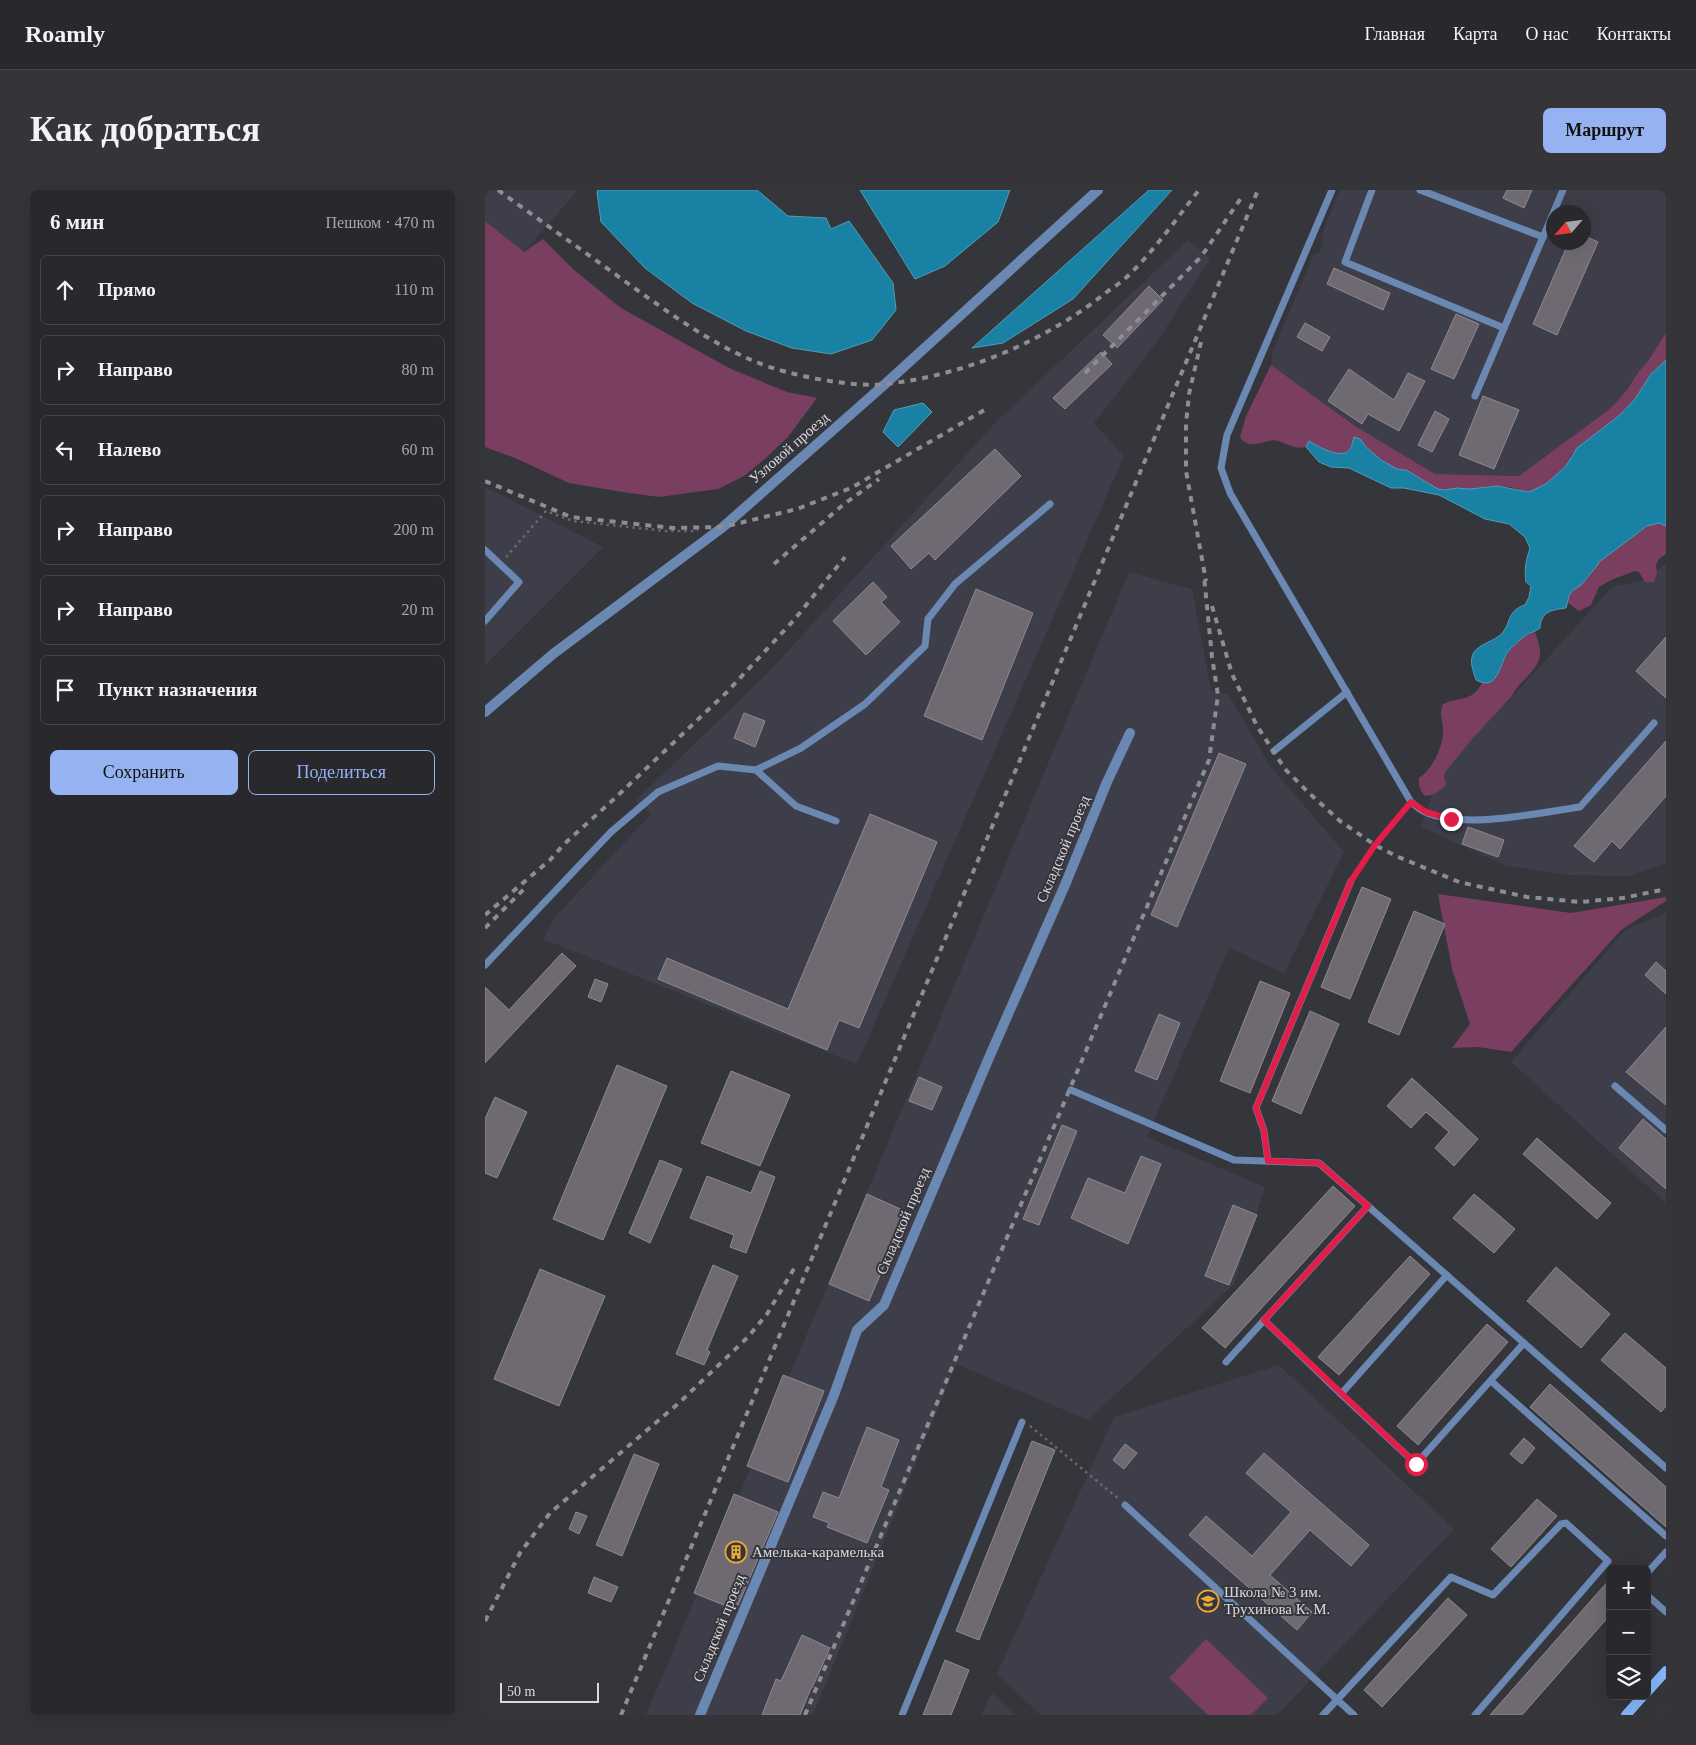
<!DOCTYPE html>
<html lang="ru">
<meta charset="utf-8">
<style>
:root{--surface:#28282d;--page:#343439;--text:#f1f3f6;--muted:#a5a6aa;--line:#444449;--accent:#95b2f1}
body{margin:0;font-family:"Times New Roman",serif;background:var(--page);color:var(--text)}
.controls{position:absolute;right:15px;bottom:15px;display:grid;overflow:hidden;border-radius:8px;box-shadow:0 5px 20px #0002}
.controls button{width:45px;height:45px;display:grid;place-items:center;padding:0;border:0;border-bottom:1px solid var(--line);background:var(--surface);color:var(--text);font:25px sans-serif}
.compass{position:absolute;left:1061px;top:15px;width:45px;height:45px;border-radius:50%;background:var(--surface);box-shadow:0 5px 20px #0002;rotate:242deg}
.scale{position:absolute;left:15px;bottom:12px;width:99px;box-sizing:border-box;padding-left:5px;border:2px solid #dadade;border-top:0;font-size:14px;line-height:18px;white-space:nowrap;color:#dadade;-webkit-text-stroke:4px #35353c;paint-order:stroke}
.stop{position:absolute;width:15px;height:15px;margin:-11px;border:4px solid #e11d48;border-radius:50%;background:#fff}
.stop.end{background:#e11d48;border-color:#fff;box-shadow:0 1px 5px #0008}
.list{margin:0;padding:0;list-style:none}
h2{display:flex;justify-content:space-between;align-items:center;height:65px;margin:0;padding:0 20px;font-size:21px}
h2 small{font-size:16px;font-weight:400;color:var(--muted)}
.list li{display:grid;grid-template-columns:32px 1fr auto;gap:15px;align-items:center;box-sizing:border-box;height:70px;margin:0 10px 10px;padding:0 10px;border:1px solid var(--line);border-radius:8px}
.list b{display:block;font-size:19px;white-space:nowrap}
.list em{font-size:16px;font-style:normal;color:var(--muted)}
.actions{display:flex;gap:10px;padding:15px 20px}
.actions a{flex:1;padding:11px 0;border:1px solid var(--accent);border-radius:8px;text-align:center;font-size:18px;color:var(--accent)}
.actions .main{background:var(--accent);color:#111}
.icon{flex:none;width:28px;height:28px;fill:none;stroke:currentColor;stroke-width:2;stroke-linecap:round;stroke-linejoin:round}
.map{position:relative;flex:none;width:1181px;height:1525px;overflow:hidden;border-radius:8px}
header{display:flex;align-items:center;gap:30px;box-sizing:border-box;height:70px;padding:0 25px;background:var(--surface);border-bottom:1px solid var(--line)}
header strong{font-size:24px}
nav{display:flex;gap:28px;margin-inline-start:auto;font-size:18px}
.intro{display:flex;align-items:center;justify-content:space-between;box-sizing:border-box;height:120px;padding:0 30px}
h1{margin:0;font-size:35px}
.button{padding:12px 22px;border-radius:8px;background:var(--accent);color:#111;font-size:18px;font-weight:700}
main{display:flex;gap:30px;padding:0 30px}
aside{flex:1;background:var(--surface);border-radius:8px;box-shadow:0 5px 20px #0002}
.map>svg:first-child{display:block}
.built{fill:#3e3e4a;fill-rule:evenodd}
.green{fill:#793e60}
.water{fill:#1981a4;stroke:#539cb5}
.building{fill:#6f6a71;stroke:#8f8a91}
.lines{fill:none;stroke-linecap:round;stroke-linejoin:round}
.path{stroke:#69696f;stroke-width:2.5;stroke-dasharray:2.5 4;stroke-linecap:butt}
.service{stroke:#6a88b2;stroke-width:7}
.minor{stroke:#6a88b2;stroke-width:10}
.tertiary{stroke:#6a88b2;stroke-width:10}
.secondary{stroke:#85b5f9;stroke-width:10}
.rail{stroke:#8d8d93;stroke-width:4;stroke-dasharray:6 6;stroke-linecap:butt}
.route{stroke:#e11d48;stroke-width:6}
.labels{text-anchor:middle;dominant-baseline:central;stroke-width:4;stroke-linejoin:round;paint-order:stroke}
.street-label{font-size:15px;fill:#dadade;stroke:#35353c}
.poi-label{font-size:15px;fill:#dadade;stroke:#35353c;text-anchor:start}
</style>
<header>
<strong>Roamly</strong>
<nav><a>Главная</a><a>Карта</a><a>О нас</a><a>Контакты</a></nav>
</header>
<div class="intro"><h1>Как добраться</h1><a class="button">Маршрут</a></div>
<main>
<aside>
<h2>6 мин<small>Пешком · 470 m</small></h2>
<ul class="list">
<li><svg class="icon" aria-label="ahead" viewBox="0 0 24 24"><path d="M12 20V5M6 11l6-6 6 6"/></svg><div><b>Прямо</b></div><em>110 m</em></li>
<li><svg class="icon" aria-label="right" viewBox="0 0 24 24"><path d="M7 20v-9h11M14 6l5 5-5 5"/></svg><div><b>Направо</b></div><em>80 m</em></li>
<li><svg class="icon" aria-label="left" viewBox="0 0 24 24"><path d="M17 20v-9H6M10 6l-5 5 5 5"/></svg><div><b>Налево</b></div><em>60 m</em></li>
<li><svg class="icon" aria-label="right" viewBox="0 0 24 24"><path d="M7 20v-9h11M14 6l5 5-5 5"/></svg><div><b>Направо</b></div><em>200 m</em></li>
<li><svg class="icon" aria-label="right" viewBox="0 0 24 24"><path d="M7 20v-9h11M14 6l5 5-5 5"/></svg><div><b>Направо</b></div><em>20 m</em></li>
<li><svg class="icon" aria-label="arrive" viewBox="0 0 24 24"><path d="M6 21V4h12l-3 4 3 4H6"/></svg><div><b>Пункт назначения</b></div></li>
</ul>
<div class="actions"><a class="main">Сохранить</a><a>Поделиться</a></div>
</aside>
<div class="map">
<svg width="1181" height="1525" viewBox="0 0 1181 1525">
<rect width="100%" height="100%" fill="#35353c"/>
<g class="built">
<path d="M 0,0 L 93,0 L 39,62 L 0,31 Z"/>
<path d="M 855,0 L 1181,0 L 1181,143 L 1163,171 L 1154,181 L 1142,200 L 1126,218 L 1034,286 L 950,284 L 870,236 L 786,175 L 788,160 L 829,64 L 834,63 L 838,52 L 836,46 ZM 1068,22 L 1098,22 L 1098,52 L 1068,52 Z"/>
<path d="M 703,50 L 725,69 L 672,152 L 609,233 L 639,266 L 372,874 L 58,749 L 71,726 L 166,624 L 150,611 L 283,483 L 511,232 Z"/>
<path d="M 0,298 L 14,304 L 118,357 L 0,475 Z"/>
<path d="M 1181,373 L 1181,673 L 1144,686 L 1083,685 L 1022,676 L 936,637 L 957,574 L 1010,513 L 1019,516 L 1127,397 L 1164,389 Z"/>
<path d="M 644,382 L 707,399 L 726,500 L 744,505 L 785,576 L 859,662 L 799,783 L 744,758 L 662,947 L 780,997 L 749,1094 L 603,1230 L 471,1174 L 328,1525 L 161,1525 Z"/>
<path d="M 1181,723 L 1181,1013 L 1026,872 L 1140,740 Z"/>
<path d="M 794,1175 L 969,1339 L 792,1525 L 556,1525 L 512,1484 L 629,1227 Z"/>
<path d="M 507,1503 L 531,1525 L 496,1525 Z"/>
</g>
<g class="green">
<path d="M 0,31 L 39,62 L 58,49 L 89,80 L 136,118 L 244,178 L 302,202 L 332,208 L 303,247 L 282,267 L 259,286 L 233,299 L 174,307 L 144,303 L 84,293 L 30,268 L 0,257 Z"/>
<path d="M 1181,143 L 1181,170 L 1166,184 L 1150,209 L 1135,225 L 1125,234 L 1097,254 L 1087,264 L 1081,276 L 1061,294 L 1044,302 L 1025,297 L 1005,296 L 985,299 L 972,298 L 959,300 L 953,299 L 921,280 L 912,279 L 896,270 L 883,259 L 880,254 L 870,248 C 867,252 866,259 862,262 C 854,268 832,256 824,251 L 821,257 C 810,260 803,254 793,251 C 781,247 766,263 755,247 L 761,226 L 786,175 L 870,236 L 950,284 L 1034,286 L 1126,218 L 1142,200 L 1154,181 L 1163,171 Z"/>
<path d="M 1167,333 L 1174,333 L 1181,336 L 1181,364 L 1174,369 L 1171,375 L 1172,382 L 1169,392 L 1160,392 L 1154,382 L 1150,381 L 1126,390 L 1114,397 L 1106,415 L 1094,421 L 1082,412 L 1087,401 L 1096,395 L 1111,377 L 1113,372 Z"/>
<path d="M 1050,442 C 1052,449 1056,458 1055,466 C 1053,481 1033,492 1027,506 L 988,548 L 961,581 L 959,587 L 961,594 C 956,601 948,606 940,606 C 935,600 933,596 934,588 C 948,579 959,555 958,538 C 957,529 954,523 958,514 C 976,506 986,513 997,493 L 1003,493 L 1012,485 L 1025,459 L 1039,446 Z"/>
<path d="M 953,704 L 1086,723 L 1181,707 L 1181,711 L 1136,740 L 1026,862 L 993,857 L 967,858 L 985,834 L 967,779 Z"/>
<path d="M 721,1449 L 783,1508 L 766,1525 L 723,1525 L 684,1488 Z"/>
</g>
<g class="water">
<path d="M 113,0 L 272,0 L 303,26 L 341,28 L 346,39 L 364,31 L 408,93 L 411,120 L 387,150 L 346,164 L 307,158 L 261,141 L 207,113 L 160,78 L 116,32 L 112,2 Z"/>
<path d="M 375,0 L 525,0 L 513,32 L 460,76 L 430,89 Z"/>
<path d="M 664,0 L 687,0 L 588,109 L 518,153 L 487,158 Z"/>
<path d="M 1181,170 L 1181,336 L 1174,333 L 1162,336 L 1114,372 L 1111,377 L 1096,395 L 1087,401 L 1084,406 L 1081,418 C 1067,420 1056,421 1055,438 C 1050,442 1046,442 1041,445 C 1035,449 1031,454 1026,458 C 1014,470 1015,503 991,490 C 989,483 985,474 987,467 C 990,455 1005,453 1014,446 C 1027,436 1020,421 1040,415 L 1044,407 L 1046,396 L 1041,392 C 1039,379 1041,370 1045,358 L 1040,347 L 1024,334 L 1000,329 L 954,305 L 919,298 L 906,298 L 864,278 L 846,277 L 834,272 L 821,257 L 824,251 C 832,256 858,271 865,259 C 867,256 868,251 869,247 L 875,249 L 883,259 L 896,270 L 912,279 L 921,280 L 953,299 L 959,300 L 972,298 L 985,299 L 1012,296 L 1044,302 L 1061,294 L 1081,276 L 1092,258 L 1135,225 L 1150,209 L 1166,184 Z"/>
<path d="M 438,213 L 447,222 L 413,257 L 398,242 L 409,220 Z"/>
</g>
<g class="building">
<path d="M 1022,0 L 1047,0 L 1039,18 L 1018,8 Z"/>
<path d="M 1098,45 L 1113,52 L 1072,145 L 1048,134 L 1084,52 L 1098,52 Z"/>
<path d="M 849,78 L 905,103 L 898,120 L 842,94 Z"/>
<path d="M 664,96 L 678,110 L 632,158 L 618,145 Z"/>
<path d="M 971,124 L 994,134 L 969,189 L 946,179 Z"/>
<path d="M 820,133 L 845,147 L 837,161 L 812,147 Z"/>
<path d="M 616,162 L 627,174 L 580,219 L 568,208 Z"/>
<path d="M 864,179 L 909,210 L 923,183 L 940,191 L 914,241 L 883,224 L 877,234 L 843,211 Z"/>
<path d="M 998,206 L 1034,220 L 1009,279 L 974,265 Z"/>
<path d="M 950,221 L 964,229 L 947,262 L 933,255 Z"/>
<path d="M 510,259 L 536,286 L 450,370 L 444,363 L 426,379 L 406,356 Z"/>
<path d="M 388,392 L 402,407 L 396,412 L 415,432 L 381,465 L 348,431 Z"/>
<path d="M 491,399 L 548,423 L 497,550 L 439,526 Z"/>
<path d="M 1181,447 L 1181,508 L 1151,481 Z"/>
<path d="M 259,523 L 280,531 L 270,557 L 249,548 Z"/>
<path d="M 1181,551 L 1181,606 L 1135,659 L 1127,651 L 1109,672 L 1089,656 Z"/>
<path d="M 734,563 L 761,574 L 692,737 L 666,725 Z"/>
<path d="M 385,624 L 452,652 L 374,838 L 354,830 L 342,860 L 173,789 L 182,768 L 303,819 Z"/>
<path d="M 983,637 L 1019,650 L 1013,667 L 977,654 Z"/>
<path d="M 877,697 L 906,709 L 865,809 L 836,797 Z"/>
<path d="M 929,721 L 960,734 L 914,845 L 883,832 Z"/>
<path d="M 77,763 L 91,776 L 0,873 L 0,797 L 24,820 Z"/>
<path d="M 1171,772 L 1181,781 L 1181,804 L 1160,785 Z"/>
<path d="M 110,789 L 123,794 L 116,812 L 103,807 Z"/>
<path d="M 775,791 L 805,803 L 765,903 L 735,891 Z"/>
<path d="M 825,821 L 854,834 L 816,924 L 787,911 Z"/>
<path d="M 674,824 L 695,833 L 672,890 L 650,881 Z"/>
<path d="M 1181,837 L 1181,915 L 1141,882 Z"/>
<path d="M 132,875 L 182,896 L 118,1050 L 68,1029 Z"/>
<path d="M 246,881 L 305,905 L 275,976 L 216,953 Z"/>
<path d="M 434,887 L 457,897 L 447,920 L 424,911 Z"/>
<path d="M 927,888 L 993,949 L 969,976 L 950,958 L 964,942 L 941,922 L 926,938 L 902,916 Z"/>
<path d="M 10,907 L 42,922 L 12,988 L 0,983 L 0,929 Z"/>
<path d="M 1158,929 L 1181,949 L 1181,999 L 1134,958 Z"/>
<path d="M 577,935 L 592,941 L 554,1035 L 538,1029 Z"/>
<path d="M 1052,948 L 1126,1013 L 1112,1029 L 1038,964 Z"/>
<path d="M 656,966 L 676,974 L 643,1054 L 586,1028 L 603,988 L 640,1003 Z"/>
<path d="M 175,970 L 197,979 L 165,1053 L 144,1043 Z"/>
<path d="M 275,981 L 290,987 L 261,1063 L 245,1057 L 249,1045 L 205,1028 L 222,986 L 266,1003 Z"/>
<path d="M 848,996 L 870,1016 L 740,1158 L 717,1138 Z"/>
<path d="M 382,1004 L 422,1022 L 384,1111 L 344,1094 Z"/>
<path d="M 989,1004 L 1030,1039 L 1009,1063 L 968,1028 Z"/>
<path d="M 748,1015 L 772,1025 L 744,1095 L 720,1086 Z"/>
<path d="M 925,1066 L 945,1084 L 854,1185 L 833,1167 Z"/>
<path d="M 228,1075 L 253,1086 L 222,1160 L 225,1162 L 219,1175 L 191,1164 Z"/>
<path d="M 1071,1077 L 1125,1124 L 1096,1158 L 1042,1111 Z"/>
<path d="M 55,1079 L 120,1106 L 74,1216 L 9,1189 Z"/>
<path d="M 1002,1134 L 1023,1152 L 933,1255 L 912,1236 Z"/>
<path d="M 1140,1143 L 1181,1178 L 1181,1216 L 1176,1222 L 1116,1170 Z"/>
<path d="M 298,1185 L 339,1201 L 303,1292 L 262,1276 Z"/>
<path d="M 1065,1194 L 1181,1297 L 1181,1337 L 1045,1217 Z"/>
<path d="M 382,1237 L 414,1250 L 396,1297 L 404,1300 L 382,1353 L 342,1337 L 344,1333 L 328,1327 L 338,1302 L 354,1308 Z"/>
<path d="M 1039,1248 L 1050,1258 L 1037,1274 L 1025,1264 Z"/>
<path d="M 547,1251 L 570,1260 L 494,1450 L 471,1441 Z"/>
<path d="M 640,1254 L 652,1263 L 639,1279 L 628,1270 Z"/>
<path d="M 779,1263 L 884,1355 L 866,1376 L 825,1340 L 785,1385 L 827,1422 L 812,1440 L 704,1345 L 721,1326 L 767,1366 L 806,1322 L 761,1283 Z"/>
<path d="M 149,1264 L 174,1274 L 137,1366 L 111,1355 Z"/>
<path d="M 249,1304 L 293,1322 L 251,1420 L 209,1403 Z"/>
<path d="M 1052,1309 L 1072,1326 L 1026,1377 L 1006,1359 Z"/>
<path d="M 91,1322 L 102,1326 L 94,1344 L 84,1339 Z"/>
<path d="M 109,1387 L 133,1397 L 126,1412 L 103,1403 Z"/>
<path d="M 1125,1389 L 1125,1425 L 1037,1525 L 1005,1525 Z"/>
<path d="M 963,1408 L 982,1425 L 897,1517 L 879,1500 Z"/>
<path d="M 317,1445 L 345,1458 L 327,1498 L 326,1498 L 315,1525 L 277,1525 L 291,1489 L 296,1491 Z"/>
<path d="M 460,1470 L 484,1480 L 466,1525 L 438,1525 Z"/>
</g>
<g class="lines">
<g class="path">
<path d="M 21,367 L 61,321 L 88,331 L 180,341 L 213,341"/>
<path d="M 871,684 L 890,655 L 920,619"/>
<path d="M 545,1236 L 634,1309"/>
</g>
<g class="service">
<path d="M 847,0 L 742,245 L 736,278 L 745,303 L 926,612 C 931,616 936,621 942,623 C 982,639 1052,623 1095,617 L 1169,533"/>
<path d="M 887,0 L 860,72 L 1019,138"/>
<path d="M 935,0 L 1058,47 L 990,206"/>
<path d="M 1058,47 L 1078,0"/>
<path d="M 0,360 L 34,392 L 0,431"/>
<path d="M 789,561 L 862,502"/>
<path d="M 271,580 L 316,558 L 380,514 L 440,456 L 443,429 L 470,394 L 565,314"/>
<path d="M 0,775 L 126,642 L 173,602 L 233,576 L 271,580 L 311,616 L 351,631"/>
<path d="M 1130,896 L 1181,940"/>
<path d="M 586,900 L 749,970 L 834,973 L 1181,1278"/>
<path d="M 783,971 L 779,941 L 771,918 L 866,691"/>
<path d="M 962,1085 L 856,1204 L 931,1274 L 1039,1153"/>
<path d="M 779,1130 L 856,1204"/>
<path d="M 741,1172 L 883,1016"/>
<path d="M 1006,1191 L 1181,1346"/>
<path d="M 640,1315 L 869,1525"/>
<path d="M 1162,1383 L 1181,1362"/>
<path d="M 1162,1405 L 1181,1422"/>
<path d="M 417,1525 L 537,1232"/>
<path d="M 838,1525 L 966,1387 L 1008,1405 L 1076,1334 L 1081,1333 L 1123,1371 L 990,1525"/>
</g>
<path class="minor" d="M 215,1525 L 349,1205 L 372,1140 L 399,1115 L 506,863 L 580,695 L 622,592 L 645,543"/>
<path class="tertiary" d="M 0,522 L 68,464 L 238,337 L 399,195 L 613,0"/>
<g class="secondary">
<path d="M 1162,1502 L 1181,1481"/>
<path d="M 1141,1525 L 1158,1506"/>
</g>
<g class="rail">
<path d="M 13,0 C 56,31 98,61 141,92 C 183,122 223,152 271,172 C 303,185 366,198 401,194 C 481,185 561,151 623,101 C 631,96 639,90 646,83 C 671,58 692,28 714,0"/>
<path d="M 716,152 L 704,204 L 701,234 L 701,281 L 721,391"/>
<path d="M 600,183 L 716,67 L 758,5"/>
<path d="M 0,291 L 86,327 L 188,338 L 238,337 L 312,319 L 366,298 L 501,219"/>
<path d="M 289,374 L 359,314 L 394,289"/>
<path d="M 727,416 L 747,484 L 772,536 L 800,579 L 825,604 L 855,631 L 890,655 L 911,666 L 974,692 L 1042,707 L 1095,712 L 1138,708 L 1181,699"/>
<path d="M 0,725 L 65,670 L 79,654 L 128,610 L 242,502 L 309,430 L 360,367"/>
<path d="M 0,738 L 40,698"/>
<path d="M 0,1431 L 35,1363 L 65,1323 L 195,1212 L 263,1147 L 282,1124 L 310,1077"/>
<path d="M 136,1525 L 773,0"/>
<path d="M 320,1525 L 724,570 L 733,505 L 727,467 L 719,386"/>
</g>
</g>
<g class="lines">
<path class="route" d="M 931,1274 L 779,1130 L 883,1016 L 834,973 L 783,971 L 779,941 L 771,918 L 866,691 L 890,655 L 926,612 L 941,622 L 966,629"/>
</g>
<defs>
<g id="building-ring" transform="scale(1.125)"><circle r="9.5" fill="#35353c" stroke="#eca93a" stroke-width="1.5"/><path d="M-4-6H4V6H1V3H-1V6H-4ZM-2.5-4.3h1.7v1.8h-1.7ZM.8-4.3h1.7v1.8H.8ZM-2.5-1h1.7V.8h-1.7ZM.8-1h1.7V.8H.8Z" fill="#eca93a"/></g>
<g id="school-ring" transform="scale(1.125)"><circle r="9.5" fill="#35353c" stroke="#eca93a" stroke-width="1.5"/><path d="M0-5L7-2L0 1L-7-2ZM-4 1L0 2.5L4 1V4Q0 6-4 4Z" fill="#eca93a"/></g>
</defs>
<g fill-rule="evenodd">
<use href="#building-ring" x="251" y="1362"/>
<use href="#school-ring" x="723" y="1411"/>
</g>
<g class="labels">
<g class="street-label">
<text transform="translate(304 258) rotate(-41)">Узловой проезд</text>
<text transform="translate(578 659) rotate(-67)">Складской проезд</text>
<text transform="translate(418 1031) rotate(-67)">Складской проезд</text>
<text transform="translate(234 1438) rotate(-68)">Складской проезд</text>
</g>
<g class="poi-label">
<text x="267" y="1362">Амелька-карамелька</text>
<text x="739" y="1402">Школа № 3 им.<tspan x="739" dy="17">Трухинова К. М.</tspan></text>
</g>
</g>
</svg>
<div class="controls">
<button>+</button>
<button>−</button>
<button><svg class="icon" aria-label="layers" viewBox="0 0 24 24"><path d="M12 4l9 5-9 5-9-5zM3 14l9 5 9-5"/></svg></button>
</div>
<svg class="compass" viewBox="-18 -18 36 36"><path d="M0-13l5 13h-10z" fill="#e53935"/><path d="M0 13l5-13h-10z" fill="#a5a6aa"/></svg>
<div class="scale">50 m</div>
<div class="stop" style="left:931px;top:1274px"></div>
<div class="stop end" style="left:966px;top:629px"></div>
</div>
</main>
